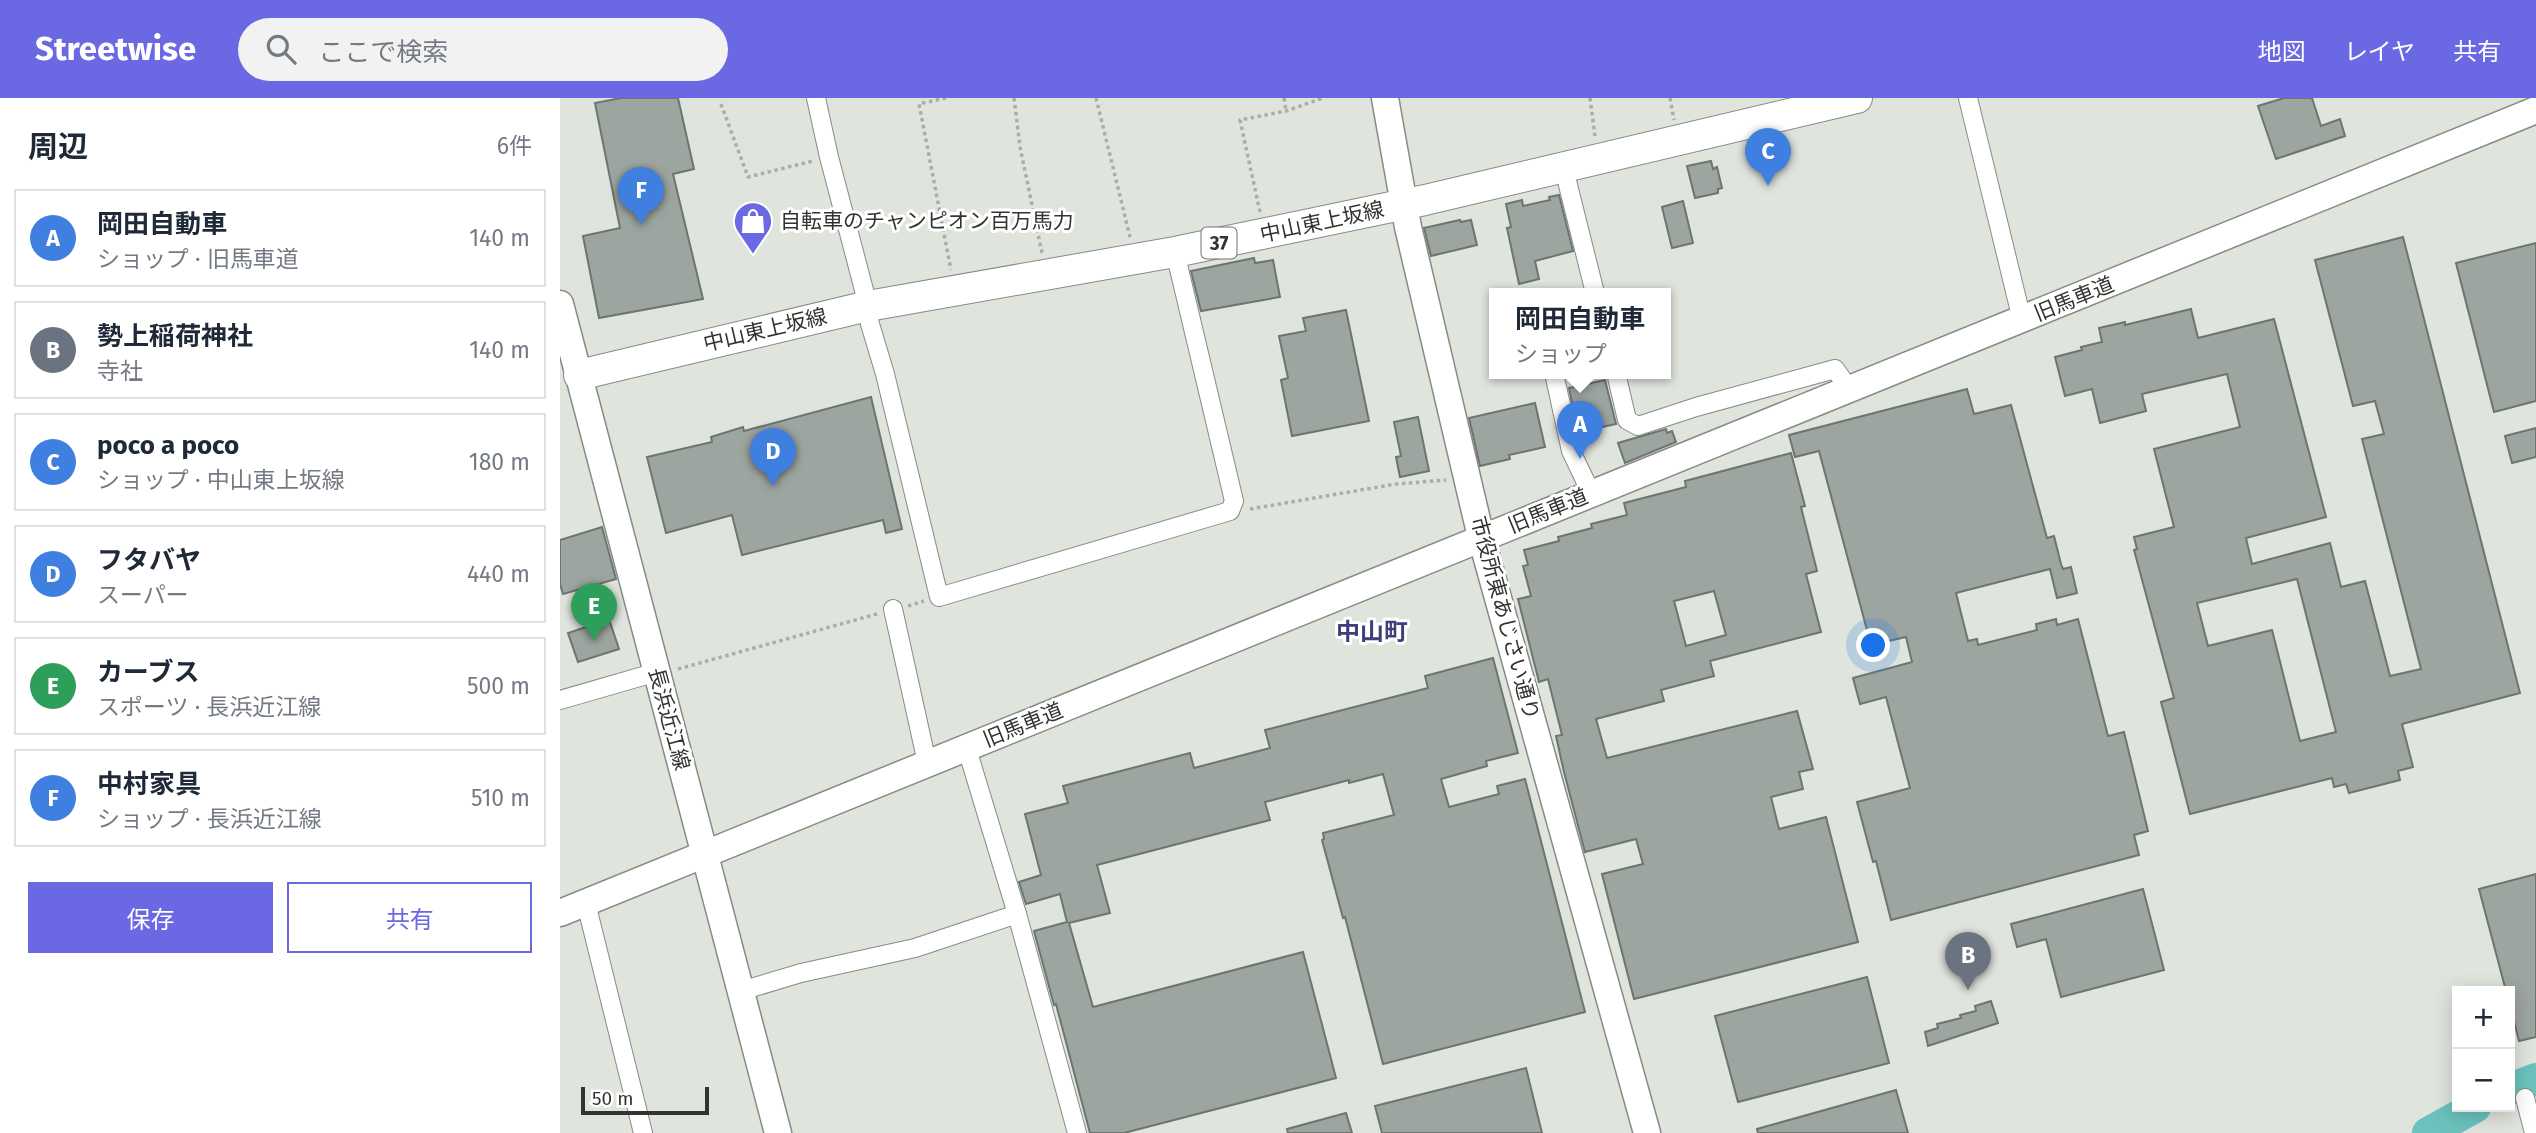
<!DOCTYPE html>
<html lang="ja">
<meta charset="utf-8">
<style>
:root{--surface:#fff;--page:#f2f2f3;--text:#1f2937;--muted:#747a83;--line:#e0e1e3;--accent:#6a69e3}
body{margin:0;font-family:"Fira Sans","Noto Sans JP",sans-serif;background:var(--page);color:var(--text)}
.controls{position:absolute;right:21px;bottom:21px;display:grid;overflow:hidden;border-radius:0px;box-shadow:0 4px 18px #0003}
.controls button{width:63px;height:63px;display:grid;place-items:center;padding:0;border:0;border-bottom:2px solid var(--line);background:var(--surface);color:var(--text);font:35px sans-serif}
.scale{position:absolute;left:21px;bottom:18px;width:128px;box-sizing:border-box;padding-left:7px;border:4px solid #333431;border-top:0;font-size:19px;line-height:24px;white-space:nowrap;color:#333431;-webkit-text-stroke:5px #fff;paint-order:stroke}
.you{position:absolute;left:1314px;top:548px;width:24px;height:24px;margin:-18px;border:5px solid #fff;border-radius:50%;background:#1a73e8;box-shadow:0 0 0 10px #1a73e833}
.badge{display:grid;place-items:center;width:46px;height:46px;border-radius:50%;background:var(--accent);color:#fff;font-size:23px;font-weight:700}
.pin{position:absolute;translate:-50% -58px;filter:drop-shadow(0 2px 4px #0008)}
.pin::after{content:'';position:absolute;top:37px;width:24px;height:21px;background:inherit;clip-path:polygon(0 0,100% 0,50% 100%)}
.popup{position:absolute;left:929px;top:190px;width:182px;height:91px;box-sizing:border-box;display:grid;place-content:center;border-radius:0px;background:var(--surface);filter:drop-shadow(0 2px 5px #0005);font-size:23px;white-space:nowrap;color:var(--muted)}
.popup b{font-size:26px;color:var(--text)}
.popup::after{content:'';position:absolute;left:50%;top:100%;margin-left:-14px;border:14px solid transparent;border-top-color:var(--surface)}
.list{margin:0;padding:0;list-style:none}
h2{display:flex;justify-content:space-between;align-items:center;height:91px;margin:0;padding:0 28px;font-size:30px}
h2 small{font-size:23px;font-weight:400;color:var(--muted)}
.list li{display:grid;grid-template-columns:46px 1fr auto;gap:21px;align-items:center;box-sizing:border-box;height:98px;margin:0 14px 14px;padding:0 14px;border:2px solid var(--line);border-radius:0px}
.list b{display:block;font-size:26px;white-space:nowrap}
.list p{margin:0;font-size:23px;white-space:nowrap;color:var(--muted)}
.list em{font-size:23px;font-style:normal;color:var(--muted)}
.actions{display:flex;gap:14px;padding:21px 28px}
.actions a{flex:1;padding:16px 0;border:2px solid var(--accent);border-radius:0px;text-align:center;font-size:24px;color:var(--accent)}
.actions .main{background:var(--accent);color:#fff}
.icon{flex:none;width:38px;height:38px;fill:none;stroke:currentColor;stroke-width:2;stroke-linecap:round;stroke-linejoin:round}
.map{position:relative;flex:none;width:1976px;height:1035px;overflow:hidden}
header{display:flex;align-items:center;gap:42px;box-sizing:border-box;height:98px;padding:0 35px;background:var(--accent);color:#fff}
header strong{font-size:33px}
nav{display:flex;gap:38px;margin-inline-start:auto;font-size:24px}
.search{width:490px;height:63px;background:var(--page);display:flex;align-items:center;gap:18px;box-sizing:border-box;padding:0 24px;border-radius:38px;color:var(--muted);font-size:26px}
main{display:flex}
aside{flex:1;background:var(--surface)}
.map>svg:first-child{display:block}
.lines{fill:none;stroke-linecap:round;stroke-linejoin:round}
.river{stroke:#6bc2bd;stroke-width:32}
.building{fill:#9da5a0;stroke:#6d7570;stroke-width:2;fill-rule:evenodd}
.street-casing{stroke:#878b84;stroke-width:20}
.secondary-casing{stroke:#878b84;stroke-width:29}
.primary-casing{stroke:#878b84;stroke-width:32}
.path{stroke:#aaaea7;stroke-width:3.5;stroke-dasharray:3.5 3.5;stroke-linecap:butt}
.street{stroke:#fff;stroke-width:18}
.secondary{stroke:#fff;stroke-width:26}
.primary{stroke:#fff;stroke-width:30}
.labels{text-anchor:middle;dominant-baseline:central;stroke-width:6;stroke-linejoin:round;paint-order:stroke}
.shield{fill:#fff;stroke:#70716f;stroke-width:2}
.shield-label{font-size:19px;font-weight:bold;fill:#333431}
.poi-label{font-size:21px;fill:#333431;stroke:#fff;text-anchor:start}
.street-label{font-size:21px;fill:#333431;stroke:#fff}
.quarter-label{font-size:24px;font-weight:bold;fill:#3e407c;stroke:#fff}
</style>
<header>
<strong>Streetwise</strong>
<div class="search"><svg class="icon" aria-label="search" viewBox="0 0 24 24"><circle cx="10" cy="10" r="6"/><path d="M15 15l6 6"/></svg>ここで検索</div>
<nav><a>地図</a><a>レイヤ</a><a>共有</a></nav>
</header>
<main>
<aside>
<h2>周辺<small>6件</small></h2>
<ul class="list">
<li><span class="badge" style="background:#3f7fe0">A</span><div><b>岡田自動車</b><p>ショップ · 旧馬車道</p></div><em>140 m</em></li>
<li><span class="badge" style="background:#6b7280">B</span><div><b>勢上稲荷神社</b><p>寺社</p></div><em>140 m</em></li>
<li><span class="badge" style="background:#3f7fe0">C</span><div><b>poco a poco</b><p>ショップ · 中山東上坂線</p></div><em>180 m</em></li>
<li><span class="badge" style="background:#3f7fe0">D</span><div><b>フタバヤ</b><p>スーパー</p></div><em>440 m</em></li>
<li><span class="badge" style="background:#2e9e5b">E</span><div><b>カーブス</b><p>スポーツ · 長浜近江線</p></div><em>500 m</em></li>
<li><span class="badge" style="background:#3f7fe0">F</span><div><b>中村家具</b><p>ショップ · 長浜近江線</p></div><em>510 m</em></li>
</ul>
<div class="actions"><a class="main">保存</a><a>共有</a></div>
</aside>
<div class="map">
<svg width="1976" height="1035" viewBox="0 0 1976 1035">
<rect width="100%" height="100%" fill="#dfe4dc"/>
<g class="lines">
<g class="river">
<path d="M 1950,991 L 1976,981"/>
<path d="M 1868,1035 L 1915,1009"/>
</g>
</g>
<g class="building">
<path d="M 61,0 L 118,0 L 134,71 L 113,76 L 143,201 L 39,220 L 23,138 L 60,130 L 35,5 Z"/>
<path d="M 1724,0 L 1752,0 L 1761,28 L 1780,21 L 1785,38 L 1716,61 L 1698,8 Z"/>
<path d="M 1151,63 L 1153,71 L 1157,69 L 1162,90 L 1158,91 L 1158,95 L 1135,100 L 1127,68 Z"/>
<path d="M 999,97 L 1013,153 L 975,163 L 979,181 L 959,186 L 947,130 L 951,129 L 946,106 L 962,102 L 963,108 L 990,102 L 989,99 Z"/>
<path d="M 1123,103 L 1133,145 L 1112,150 L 1102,109 Z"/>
<path d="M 900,122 L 901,124 L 911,122 L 917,147 L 871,158 L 864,130 Z"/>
<path d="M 1843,139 L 1960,595 L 1842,626 L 1853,669 L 1838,673 L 1840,682 L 1789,695 L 1786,686 L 1774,689 L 1772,680 L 1630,716 L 1601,604 L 1614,600 L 1574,452 L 1577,451 L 1574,439 L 1614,429 L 1594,351 L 1680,329 L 1667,276 L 1582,296 L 1586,313 L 1540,325 L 1532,291 L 1505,298 L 1495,259 L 1522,252 L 1521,249 L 1542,244 L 1539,230 L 1565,224 L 1565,227 L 1631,211 L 1638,240 L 1714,221 L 1766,419 L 1686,440 L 1692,466 L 1770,445 L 1781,489 L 1805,483 L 1830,578 L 1861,571 L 1802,341 L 1824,336 L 1815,303 L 1793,308 L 1755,162 ZM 1737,481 L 1776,634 L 1740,643 L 1712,532 L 1648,548 L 1637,505 Z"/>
<path d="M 1976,145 L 1976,303 L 1934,314 L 1896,165 Z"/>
<path d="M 694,160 L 695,165 L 713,162 L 720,199 L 641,213 L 631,173 Z"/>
<path d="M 786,212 L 809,323 L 732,338 L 721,282 L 728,280 L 719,238 L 746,233 L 743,220 Z"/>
<path d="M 1045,282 L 1056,326 L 1038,330 L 1035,314 L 1015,319 L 1009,290 Z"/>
<path d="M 1407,291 L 1414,316 L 1451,307 L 1487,440 L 1494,438 L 1501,466 L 1503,471 L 1511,469 L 1517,495 L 1497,500 L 1490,471 L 1396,495 L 1408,543 L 1417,541 L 1418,547 L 1477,532 L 1476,526 L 1496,521 L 1497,527 L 1518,521 L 1548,638 L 1564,634 L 1588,733 L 1574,737 L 1579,757 L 1331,822 L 1316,763 L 1313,764 L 1297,704 L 1350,690 L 1326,599 L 1300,606 L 1293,580 L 1352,564 L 1346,539 L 1311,547 L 1259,353 L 1235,359 L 1229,337 Z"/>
<path d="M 311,299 L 342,431 L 326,435 L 323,422 L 182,457 L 172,417 L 106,435 L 87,359 L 152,344 L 151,339 L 183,329 L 184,333 Z"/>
<path d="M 975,305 L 985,349 L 949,357 L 950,361 L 920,368 L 909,320 Z"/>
<path d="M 858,319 L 869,373 L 840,379 L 836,359 L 841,358 L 834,324 Z"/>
<path d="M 1976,330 L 1976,359 L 1952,365 L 1945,338 Z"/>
<path d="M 1106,331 L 1107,335 L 1112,333 L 1116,344 L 1065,365 L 1058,345 Z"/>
<path d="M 1231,355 L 1245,408 L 1241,409 L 1257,473 L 1246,476 L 1261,534 L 1150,563 L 1154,578 L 1101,592 L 1104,603 L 1036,621 L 1047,660 L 1237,613 L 1253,671 L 1239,674 L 1243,691 L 1211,699 L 1219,731 L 1266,719 L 1298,844 L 1074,901 L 1042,776 L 1083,766 L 1076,741 L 1025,754 L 1004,674 L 996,638 L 1002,637 L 988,581 L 979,584 L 958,501 L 971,498 L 963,468 L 968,467 L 964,452 L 999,443 L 998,439 L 1032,430 L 1031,426 L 1067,417 L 1064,405 L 1126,389 L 1125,383 ZM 1154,493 L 1166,537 L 1126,548 L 1114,503 Z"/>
<path d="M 42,429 L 56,481 L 3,496 L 0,486 L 0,442 Z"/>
<path d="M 49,521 L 59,551 L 18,564 L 8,535 Z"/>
<path d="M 933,560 L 958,655 L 926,663 L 927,668 L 881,681 L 889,709 L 939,696 L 937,688 L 965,681 L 1025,914 L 823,966 L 785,819 L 783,820 L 762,742 L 764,741 L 763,735 L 834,717 L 823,676 L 789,685 L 789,682 L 705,704 L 710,722 L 537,767 L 550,815 L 509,825 L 533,909 L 743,854 L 776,980 L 564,1035 L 530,1035 L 496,906 L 494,907 L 474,833 L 507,824 L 500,796 L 466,806 L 459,784 L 481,777 L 465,716 L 508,705 L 503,688 L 630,655 L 634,670 L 710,650 L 705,632 L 868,590 L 865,578 Z"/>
<path d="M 1976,776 L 1976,939 L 1959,943 L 1950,907 L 1950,893 L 1946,893 L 1919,791 Z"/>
<path d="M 1583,791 L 1604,872 L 1501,899 L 1486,841 L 1457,849 L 1451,826 Z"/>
<path d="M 1307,879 L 1329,965 L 1178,1004 L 1155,918 Z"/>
<path d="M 1431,903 L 1438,925 L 1368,948 L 1365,934 L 1378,930 L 1377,926 L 1401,920 L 1400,917 L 1416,913 L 1415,908 Z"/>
<path d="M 966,970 L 982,1035 L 822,1035 L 815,1008 Z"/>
<path d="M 1336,992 L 1348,1035 L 1198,1035 L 1197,1031 Z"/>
<path d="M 786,1015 L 792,1035 L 728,1035 L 727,1031 Z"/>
</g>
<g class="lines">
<g class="street-casing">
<g id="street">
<path d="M 256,0 L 269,59 L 304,192 L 310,226 L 325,276 L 379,499 L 670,413 L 674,403 L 615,154"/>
<path d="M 1408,0 L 1462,222"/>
<path d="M 1004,71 L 1035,195"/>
<path d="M 994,275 L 1011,353 L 1031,395"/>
<path d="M 1056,275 L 1067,322 L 1078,328 L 1136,309 L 1275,271 L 1289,291"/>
<path d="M 333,511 L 367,665"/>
<path d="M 0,602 L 97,574"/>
<path d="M 407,651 L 457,816 L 517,1035"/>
<path d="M 26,805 L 83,1035"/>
<path d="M 181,893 L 241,875 L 355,850 L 457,816"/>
<path d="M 1965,1000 L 1974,1035"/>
</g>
</g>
<g class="secondary-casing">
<g id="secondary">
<path d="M 825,0 L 848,129 L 921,439 L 1087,1035"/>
<path d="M 0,206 L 218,1035"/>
<path d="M 0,815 L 1976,12"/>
</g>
</g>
<g class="primary-casing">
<path id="primary" d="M 19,277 L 308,208 L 615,154 L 865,102 L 1297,0"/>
</g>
<g class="path">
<path d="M 386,0 L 359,6 L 391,172"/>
<path d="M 454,0 L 460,49 L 482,155"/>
<path d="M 536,0 L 570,139"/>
<path d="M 724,0 L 726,13"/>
<path d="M 1030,0 L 1035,38"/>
<path d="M 1110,0 L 1114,22"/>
<path d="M 161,6 L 188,79 L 253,63"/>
<path d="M 700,114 L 680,22 L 726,13 L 763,0"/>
<path d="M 690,411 L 836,386 L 886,382"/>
<path d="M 348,508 L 364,503"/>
<path d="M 118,571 L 317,516"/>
</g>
<use href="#street" class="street"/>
<use href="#secondary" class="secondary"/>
<use href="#primary" class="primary"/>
</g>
<defs>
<g id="shop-pin" transform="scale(2.0125)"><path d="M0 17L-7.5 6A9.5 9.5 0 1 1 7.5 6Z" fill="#6a69e3" stroke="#fff"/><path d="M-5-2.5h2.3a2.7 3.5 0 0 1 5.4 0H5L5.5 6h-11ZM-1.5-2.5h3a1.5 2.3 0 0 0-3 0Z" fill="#fff"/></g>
</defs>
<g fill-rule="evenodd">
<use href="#shop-pin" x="193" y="123"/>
</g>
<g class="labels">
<rect class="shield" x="641.5" y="129.5" width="35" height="31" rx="5"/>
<g class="shield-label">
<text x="659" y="145">37</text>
</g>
<g class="poi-label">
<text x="220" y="123">自転車のチャンピオン百万馬力</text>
</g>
<g class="street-label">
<text transform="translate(762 124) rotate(-12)">中山東上坂線</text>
<text transform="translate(1514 201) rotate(-22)">旧馬車道</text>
<text transform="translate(205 232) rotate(-13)">中山東上坂線</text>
<text transform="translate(988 413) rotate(-22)">旧馬車道</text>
<text transform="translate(945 520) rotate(75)">市役所東あじさい通り</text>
<text transform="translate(109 621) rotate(75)">長浜近江線</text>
<text transform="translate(463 627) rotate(-22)">旧馬車道</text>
</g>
<g class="quarter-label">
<text x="812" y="534">中山町</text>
</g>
</g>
</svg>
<div class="controls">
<button>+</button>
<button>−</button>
</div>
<div class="scale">50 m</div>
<div class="you"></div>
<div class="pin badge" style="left:1020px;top:361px;background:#3f7fe0">A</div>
<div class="popup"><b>岡田自動車</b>ショップ</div>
<div class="pin badge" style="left:1408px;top:892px;background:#6b7280">B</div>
<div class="pin badge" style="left:1208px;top:88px;background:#3f7fe0">C</div>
<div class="pin badge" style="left:213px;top:388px;background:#3f7fe0">D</div>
<div class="pin badge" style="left:34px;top:543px;background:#2e9e5b">E</div>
<div class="pin badge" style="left:81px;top:127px;background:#3f7fe0">F</div>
</div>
</main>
